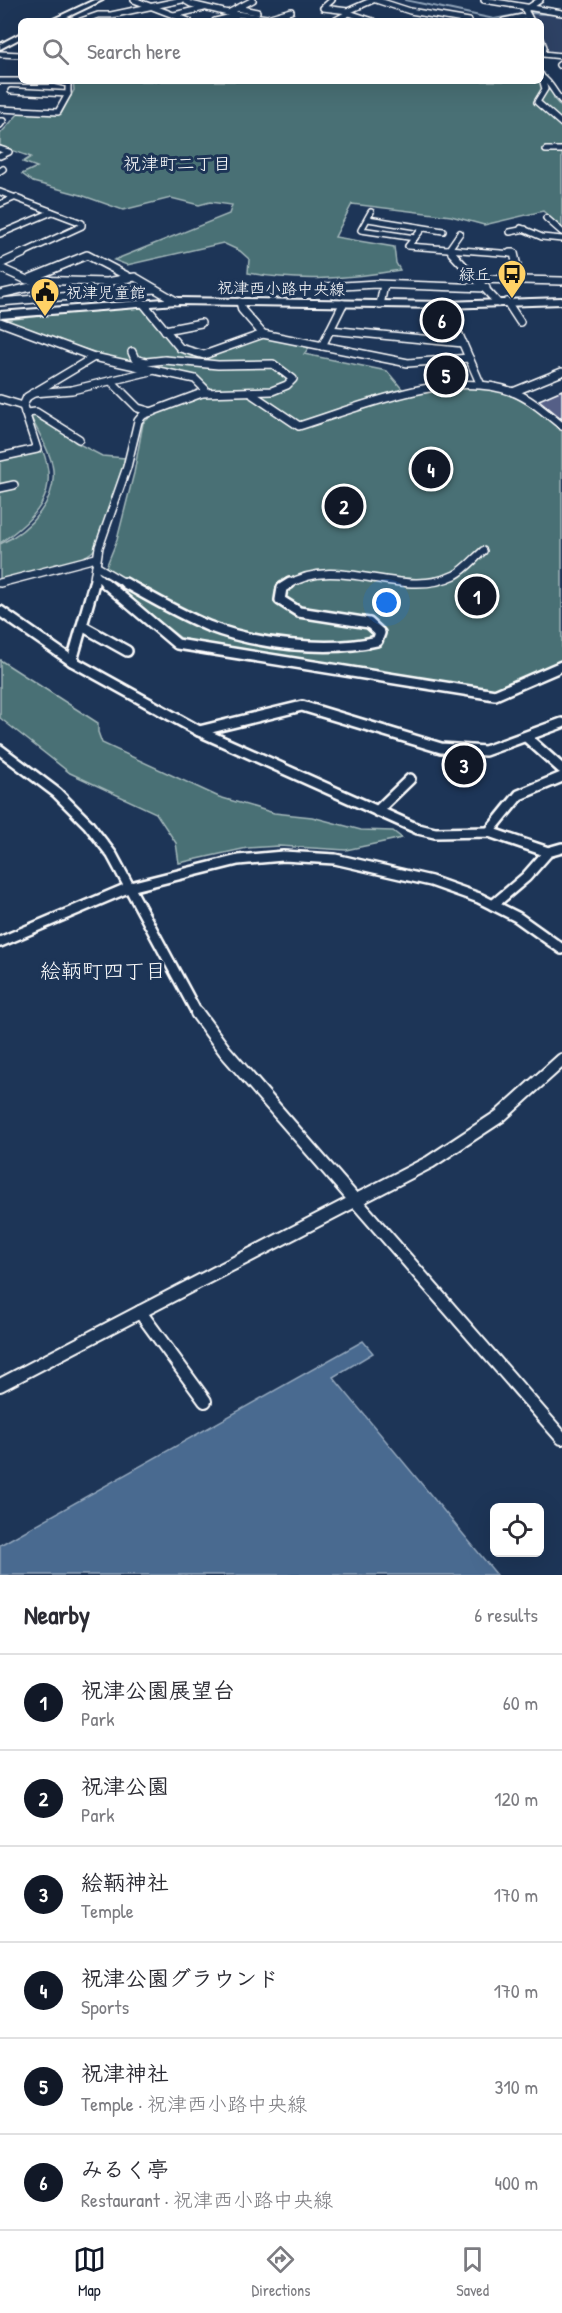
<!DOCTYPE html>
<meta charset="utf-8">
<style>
:root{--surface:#fff;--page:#f7f7f7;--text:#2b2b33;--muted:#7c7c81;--line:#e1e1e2;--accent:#111827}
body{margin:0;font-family:"Patrick Hand","Klee One",sans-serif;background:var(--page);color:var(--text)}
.controls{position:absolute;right:18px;bottom:18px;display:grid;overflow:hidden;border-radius:9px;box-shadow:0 6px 24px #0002}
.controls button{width:54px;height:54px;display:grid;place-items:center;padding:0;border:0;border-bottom:2px solid var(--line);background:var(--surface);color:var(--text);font:30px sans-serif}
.you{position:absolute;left:387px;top:603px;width:21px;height:21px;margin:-15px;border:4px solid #fff;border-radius:50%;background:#1a73e8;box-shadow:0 0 0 9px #1a73e833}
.badge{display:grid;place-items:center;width:39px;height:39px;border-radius:50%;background:var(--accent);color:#fff;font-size:20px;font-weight:700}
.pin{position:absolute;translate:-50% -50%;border:3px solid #fff;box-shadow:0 2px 6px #0006}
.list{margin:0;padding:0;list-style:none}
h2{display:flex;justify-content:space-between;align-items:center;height:78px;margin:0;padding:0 24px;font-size:26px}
h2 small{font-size:20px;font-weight:400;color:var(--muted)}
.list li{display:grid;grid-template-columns:39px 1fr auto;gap:18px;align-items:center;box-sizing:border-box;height:96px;padding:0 24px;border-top:2px solid var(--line)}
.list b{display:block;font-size:22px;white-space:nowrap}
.list p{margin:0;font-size:20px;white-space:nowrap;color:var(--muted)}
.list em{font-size:20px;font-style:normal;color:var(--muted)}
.icon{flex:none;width:33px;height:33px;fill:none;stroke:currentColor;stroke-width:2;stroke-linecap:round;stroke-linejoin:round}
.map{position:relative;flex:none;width:562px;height:1575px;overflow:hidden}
.search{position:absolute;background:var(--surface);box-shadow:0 6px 24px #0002;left:18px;right:18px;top:18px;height:66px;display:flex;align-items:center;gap:15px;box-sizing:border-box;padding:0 21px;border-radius:9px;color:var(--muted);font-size:22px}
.sheet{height:654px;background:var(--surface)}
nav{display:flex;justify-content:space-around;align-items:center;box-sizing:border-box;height:84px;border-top:2px solid var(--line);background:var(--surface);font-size:16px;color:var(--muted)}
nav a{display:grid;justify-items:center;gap:3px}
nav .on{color:var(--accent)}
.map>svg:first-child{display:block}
.built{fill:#2e4265}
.green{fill:#487075;stroke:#a4b8ba;stroke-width:1.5}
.water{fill:#496b90;stroke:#92a6bc;stroke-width:1.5}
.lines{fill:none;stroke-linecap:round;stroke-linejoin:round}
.stream{stroke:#92a6bc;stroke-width:2}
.building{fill:#555f87;stroke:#fff;stroke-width:1.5}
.street-far3-casing{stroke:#fff;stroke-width:8}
.street-far2-casing{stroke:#fff;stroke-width:10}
.street-far1-casing{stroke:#fff;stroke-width:14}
.street-casing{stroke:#fff;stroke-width:16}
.secondary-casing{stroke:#fff;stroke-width:4}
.street-far3{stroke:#1d3557;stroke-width:5}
.street-far2{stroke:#1d3557;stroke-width:7}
.street-far1{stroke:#1d3557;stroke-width:9}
.street{stroke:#1d3557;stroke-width:12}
.secondary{fill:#1d3557;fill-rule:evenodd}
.labels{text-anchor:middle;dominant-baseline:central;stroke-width:6;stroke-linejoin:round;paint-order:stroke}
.far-poi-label{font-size:16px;fill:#fff;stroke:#1d3557;text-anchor:end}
.far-street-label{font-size:16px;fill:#fff;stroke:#1d3557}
.far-neighbourhood-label{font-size:18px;fill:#fff;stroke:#1d3557}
.neighbourhood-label{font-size:21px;fill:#fff;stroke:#1d3557}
</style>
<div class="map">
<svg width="562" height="1575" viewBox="0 0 562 1575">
<rect width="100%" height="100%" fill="#1d3557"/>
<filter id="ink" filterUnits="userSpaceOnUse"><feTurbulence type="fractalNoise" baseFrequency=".0167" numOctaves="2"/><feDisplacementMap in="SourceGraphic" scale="12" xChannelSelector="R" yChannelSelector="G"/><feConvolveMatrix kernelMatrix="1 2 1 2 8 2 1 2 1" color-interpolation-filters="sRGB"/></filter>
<g filter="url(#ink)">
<path class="built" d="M 530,13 L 562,16 L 562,52 L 547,51 L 547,43 L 541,32 L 541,21 L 535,21 Z"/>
<g class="green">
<path d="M 73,81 L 541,81 L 554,90 L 554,99 L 562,108 L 562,228 L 543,211 L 484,225 L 451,216 L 352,204 L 335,237 L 394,247 L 396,263 L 400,270 C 347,279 301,282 248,273 L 249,259 L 240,251 L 223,243 L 127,265 L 114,260 L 229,214 L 232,205 L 210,202 L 199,205 L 171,198 L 123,210 L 81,195 L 33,182 L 22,174 L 37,167 L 23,162 L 31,157 L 0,146 L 0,134 L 20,112 L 61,114 L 74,90 Z"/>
<path d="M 143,305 L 178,347 L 204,357 L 266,337 L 310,346 L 304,354 L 387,371 L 408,396 C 483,381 501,381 562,429 L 562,662 L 497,691 L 186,642 L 102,577 L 117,540 L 134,473 L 143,423 L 155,413 L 209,390 L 208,386 L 199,378 C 132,363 68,348 5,320 Z"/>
<path d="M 35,412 L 42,421 L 68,432 L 75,442 L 102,456 L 125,458 C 121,476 105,540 93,551 C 78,565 22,575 0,581 L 0,544 C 29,531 60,499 52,464 C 48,447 36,429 29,413 Z"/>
<path d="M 42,449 C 61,494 35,519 0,543 L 0,459 Z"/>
<path d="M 0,660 L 98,723 L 98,732 L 102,743 L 219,797 L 274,813 L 312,817 L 361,830 L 393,831 L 402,838 L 346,850 L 279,846 L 247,848 L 179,863 L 176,843 L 156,813 L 70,773 L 0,718 Z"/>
</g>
<path class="water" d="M 363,1341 L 373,1353 L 333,1377 L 497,1575 L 0,1575 L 0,1545 Z"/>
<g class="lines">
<g class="stream">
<path d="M 405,0 L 494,19 L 521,14"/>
<path d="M 530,13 L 562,15"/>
</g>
</g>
<path class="building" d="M 562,390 L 562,419 L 539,400 Z"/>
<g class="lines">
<g class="street-far3-casing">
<g id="street-far3">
<path d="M 134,0 L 189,21"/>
<path d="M 184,0 L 191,4 L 228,13"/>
<path d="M 253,0 L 228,13 L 267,18 L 291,11"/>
<path d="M 332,0 L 323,8 L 348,11"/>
<path d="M 376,0 L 410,11 L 469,21"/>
<path d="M 484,0 L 562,13"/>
<path d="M 237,8 L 257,12"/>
<path d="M 349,13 L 373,21"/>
<path d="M 174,15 L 204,8"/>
<path d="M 81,21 L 98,15 L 111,15 L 182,0"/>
<path d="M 215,21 L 236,16"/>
<path d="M 334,21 L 349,13 L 348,11 L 373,0"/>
<path d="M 504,21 L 528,16"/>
<path d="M 531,21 L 525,10 L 540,0"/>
<path d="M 541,39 L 544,47 L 543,54 L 562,56"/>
<path d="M 0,54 L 21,55"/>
<path d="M 559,65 L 562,63"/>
<path d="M 541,75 L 545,89 L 537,102 L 562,124"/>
<path d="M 542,77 C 552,84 554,94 562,101"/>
<path d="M 0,81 L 55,81 L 68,84 L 68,94 L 58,112 L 0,109"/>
<path d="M 11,91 L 68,94"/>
<path d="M 0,121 L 3,121 L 0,125"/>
<path d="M 0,149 L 9,152 L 0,156"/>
<path d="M 546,150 L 562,150"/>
<path d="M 0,171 L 3,169"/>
<path d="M 0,192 L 82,223 L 82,226 L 21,254"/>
<path d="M 0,204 L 16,197"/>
<path d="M 371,212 L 361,230 L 415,238"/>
<path d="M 546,218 L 562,232"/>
<path d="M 368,219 L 443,231"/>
<path d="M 521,228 L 542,237 L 562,239"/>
<path d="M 422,229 L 408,246 L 514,254"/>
<path d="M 510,232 L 525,229"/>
<path d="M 0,234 L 52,212"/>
<path d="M 449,249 L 454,254"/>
<path d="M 449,249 L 460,233"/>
</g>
</g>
<g class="street-far2-casing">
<g id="street-far2">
<path d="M 452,253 L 498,303"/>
<path d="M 510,253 L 514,253 L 520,280"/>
<path d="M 0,264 L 24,253"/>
<path d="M 0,268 L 27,280 L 107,282 L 135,277 L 176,301"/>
<path d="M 31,278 L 87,255 L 129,277"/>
<path d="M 477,279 L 562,281"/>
<path d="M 326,287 L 376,284 L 486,288"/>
<path d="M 0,294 L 44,284"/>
<path d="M 0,302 L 155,289"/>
<path d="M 240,302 L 242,310 L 263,334 L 408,363 L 469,358"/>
<path d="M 507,302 L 520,322"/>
<path d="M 143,303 L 180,348 L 204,355 L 263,334"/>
<path d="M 380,305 L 384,285"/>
<path d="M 446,305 L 480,383"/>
<path d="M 0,322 L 94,357 L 195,379 L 205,389 L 202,393 L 143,415 L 138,421 L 127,467 L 99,547 L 93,585"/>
<path d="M 165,330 L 201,323"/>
<path d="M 330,330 L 463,343"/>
<path d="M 322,346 L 343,304"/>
<path d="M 132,352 L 135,359 L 146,362 L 165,360 L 218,365 L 273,364 L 293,379 L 287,385 L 272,391 L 202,393"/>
<path d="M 111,381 L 138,408 L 152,412"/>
<path d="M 513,392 L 562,372"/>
<path d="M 33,393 L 72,390 L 151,371"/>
<path d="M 253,395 L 299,426 C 360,407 450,368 513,392 C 531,399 547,414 562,426"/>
<path d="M 0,399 L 23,406"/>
<path d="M 25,413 L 36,412 L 79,439"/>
<path d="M 0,457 L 37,449 L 23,406 L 27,397 L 94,357"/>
<path d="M 0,488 L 14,485"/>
<path d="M 96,566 L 128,585"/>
<path d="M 96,575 L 107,585"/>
<path d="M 0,583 L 96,558"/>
<path d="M 288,585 C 338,553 402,601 455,575 C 466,569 474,559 483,551"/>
</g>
</g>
<g class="street-far1-casing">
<g id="street-far1">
<path d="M 105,583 L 177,644 L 495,695 L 562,666"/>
<path d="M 125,583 C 152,598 179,614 208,626 C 254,644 328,653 377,641 L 380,633 L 369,623 L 299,612 L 280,600 L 282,588 L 290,583"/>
<path d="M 0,611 L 72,661 L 199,731 L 418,829 L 435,833 L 489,832 L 548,852 L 562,848"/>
<path d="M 82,626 L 127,651"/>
<path d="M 72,661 L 94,583"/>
<path d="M 199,731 L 302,706 L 441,748 L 485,751 L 562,723"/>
<path d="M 526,737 L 562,769"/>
<path d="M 0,750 L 57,793 L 88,824 L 112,855 L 198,1015"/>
<path d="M 377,811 L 410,779"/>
<path d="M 489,832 L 519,795 L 562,777"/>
<path d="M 493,905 L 526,877 L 548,852"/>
<path d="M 0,942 L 130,887 L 238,860 L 283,856 L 335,859 L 431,881 L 479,898 L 517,917 L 562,949"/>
</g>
</g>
<g class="street-casing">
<g id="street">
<path d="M 197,1013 L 225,1051 L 562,1438"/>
<path d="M 140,1312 L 430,1162 L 500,1116 L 562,1060"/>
<path d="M 0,1385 L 140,1312 L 205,1401"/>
</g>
</g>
<g class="secondary-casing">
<g id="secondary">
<path d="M 94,0 L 103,0 L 59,21 L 49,21 Z"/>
<path d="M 21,33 L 21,38 L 0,49 L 0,44 Z"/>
<path d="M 176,298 L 446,302 L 562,298 L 562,304 L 446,308 L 176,304 L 0,318 L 0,312 Z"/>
</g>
</g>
<use href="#street-far3" class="street-far3"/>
<use href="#street-far2" class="street-far2"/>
<use href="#street-far1" class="street-far1"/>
<use href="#street" class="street"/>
<use href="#secondary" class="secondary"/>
</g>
</g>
<defs>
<g id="bus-pin" transform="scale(1.5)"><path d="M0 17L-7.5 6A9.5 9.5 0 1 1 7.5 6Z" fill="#ffd166" stroke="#1d3557"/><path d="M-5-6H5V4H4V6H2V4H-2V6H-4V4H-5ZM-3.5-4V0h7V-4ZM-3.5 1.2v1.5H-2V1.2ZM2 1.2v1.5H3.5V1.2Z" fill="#111"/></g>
<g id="civic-pin" transform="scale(1.5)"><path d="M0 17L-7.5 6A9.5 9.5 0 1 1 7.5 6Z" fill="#ffd166" stroke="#1d3557"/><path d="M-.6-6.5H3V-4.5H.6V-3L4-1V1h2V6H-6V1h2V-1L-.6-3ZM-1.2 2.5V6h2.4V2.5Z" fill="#111"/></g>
</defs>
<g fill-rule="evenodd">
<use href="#bus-pin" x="512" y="274"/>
<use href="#civic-pin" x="45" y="292"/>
</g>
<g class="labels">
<g class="far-poi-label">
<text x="491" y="274">緑丘</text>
<text x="66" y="292" text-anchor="start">祝津児童館</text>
</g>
<g class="far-street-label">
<text transform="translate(281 288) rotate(1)">祝津西小路中央線</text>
</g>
<g class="far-neighbourhood-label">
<text x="177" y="163">祝津町二丁目</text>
</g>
<g class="neighbourhood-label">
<text x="103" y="970">絵鞆町四丁目</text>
</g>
</g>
</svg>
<div class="controls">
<button><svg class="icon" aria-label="locate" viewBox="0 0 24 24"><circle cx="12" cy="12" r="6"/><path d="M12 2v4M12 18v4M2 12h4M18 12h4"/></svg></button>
</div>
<div class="you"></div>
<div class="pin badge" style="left:477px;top:596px">1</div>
<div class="pin badge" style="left:344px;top:506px">2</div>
<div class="pin badge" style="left:464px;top:765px">3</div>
<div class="pin badge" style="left:431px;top:469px">4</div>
<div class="pin badge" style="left:446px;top:375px">5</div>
<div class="pin badge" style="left:442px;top:320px">6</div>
<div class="search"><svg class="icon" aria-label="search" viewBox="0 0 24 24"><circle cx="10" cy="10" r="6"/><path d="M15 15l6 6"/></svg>Search here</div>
</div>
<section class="sheet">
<h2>Nearby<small>6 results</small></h2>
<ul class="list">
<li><span class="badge">1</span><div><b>祝津公園展望台</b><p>Park</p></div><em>60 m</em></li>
<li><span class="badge">2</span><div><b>祝津公園</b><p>Park</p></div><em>120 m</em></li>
<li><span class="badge">3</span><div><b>絵鞆神社</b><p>Temple</p></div><em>170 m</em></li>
<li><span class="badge">4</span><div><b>祝津公園グラウンド</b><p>Sports</p></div><em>170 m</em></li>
<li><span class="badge">5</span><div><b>祝津神社</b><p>Temple · 祝津西小路中央線</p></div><em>310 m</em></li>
<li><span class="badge">6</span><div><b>みるく亭</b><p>Restaurant · 祝津西小路中央線</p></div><em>400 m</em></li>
</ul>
</section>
<nav>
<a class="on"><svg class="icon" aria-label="map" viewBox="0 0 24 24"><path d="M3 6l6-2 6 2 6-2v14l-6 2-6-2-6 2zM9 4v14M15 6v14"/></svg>Map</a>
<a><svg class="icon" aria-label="directions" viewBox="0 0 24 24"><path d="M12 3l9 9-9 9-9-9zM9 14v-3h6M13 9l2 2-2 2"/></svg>Directions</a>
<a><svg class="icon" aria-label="saved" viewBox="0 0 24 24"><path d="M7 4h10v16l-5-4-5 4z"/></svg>Saved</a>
</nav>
